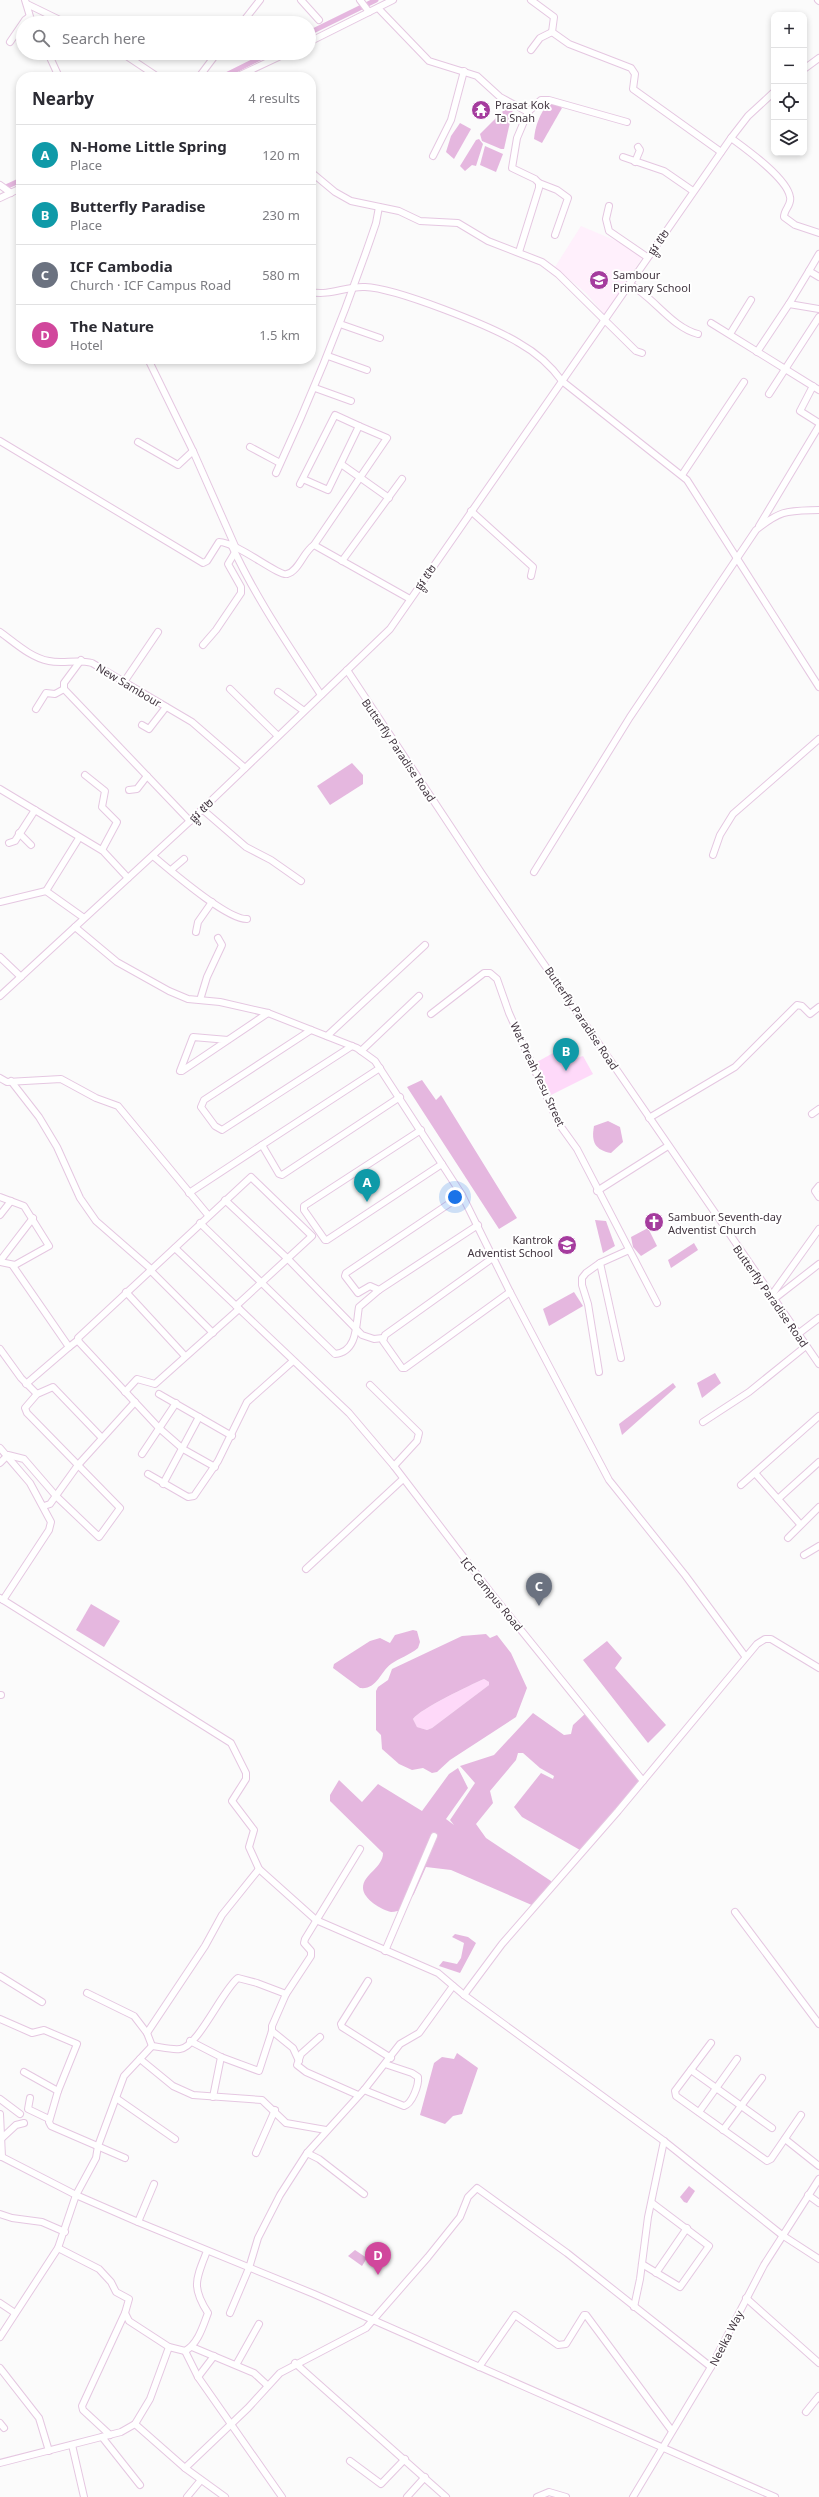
<!DOCTYPE html>
<meta charset="utf-8">
<style>
:root{--surface:#fff;--page:#f2f2f3;--text:#2b2b33;--muted:#7c7c81;--line:#e1e1e2;--accent:#a53c9e}
body{margin:0;font-family:"Noto Sans","Noto Sans Khmer",sans-serif;background:var(--page);color:var(--text)}
.controls{position:absolute;right:12px;top:12px;display:grid;overflow:hidden;border-radius:8px;box-shadow:0 2px 6px #0003}
.controls button{width:36px;height:36px;display:grid;place-items:center;padding:0;border:0;border-bottom:1px solid var(--line);background:var(--surface);color:var(--text);font:20px sans-serif}
.you{position:absolute;left:455px;top:1197px;width:14px;height:14px;margin:-10px;border:3px solid #fff;border-radius:50%;background:#1a73e8;box-shadow:0 0 0 6px #1a73e833}
.badge{display:grid;place-items:center;width:26px;height:26px;border-radius:50%;background:var(--accent);color:#fff;font-size:13px;font-weight:700}
.pin{position:absolute;translate:-50% -33px;filter:drop-shadow(0 1px 2px #0008)}
.pin::after{content:'';position:absolute;top:21px;width:14px;height:12px;background:inherit;clip-path:polygon(0 0,100% 0,50% 100%)}
.list{margin:0;padding:0;list-style:none}
h2{display:flex;justify-content:space-between;align-items:center;height:52px;margin:0;padding:0 16px;font-size:17px}
h2 small{font-size:13px;font-weight:400;color:var(--muted)}
.list li{display:grid;grid-template-columns:26px 1fr auto;gap:12px;align-items:center;box-sizing:border-box;height:60px;padding:0 16px;border-top:1px solid var(--line)}
.list b{display:block;font-size:15px;white-space:nowrap}
.list p{margin:0;font-size:13px;white-space:nowrap;color:var(--muted)}
.list em{font-size:13px;font-style:normal;color:var(--muted)}
.icon{flex:none;width:22px;height:22px;fill:none;stroke:currentColor;stroke-width:2;stroke-linecap:round;stroke-linejoin:round}
.map{position:relative;flex:none;width:819px;height:2497px;overflow:hidden}
.search{position:absolute;background:var(--surface);box-shadow:0 2px 6px #0003;left:16px;top:16px;width:300px;height:44px;display:flex;align-items:center;gap:10px;box-sizing:border-box;padding:0 14px;border-radius:22px;color:var(--muted);font-size:15px}
.panel{position:absolute;background:var(--surface);box-shadow:0 2px 6px #0003;left:16px;top:72px;width:300px;height:292px;border-radius:16px}
.map>svg:first-child{display:block}
.built{fill:#fff0fc}
.green{fill:#fed9f9}
.water{fill:#e5b7df;fill-rule:evenodd}
.lines{fill:none;stroke-linecap:round;stroke-linejoin:round}
.canal{stroke:#e5b7df;stroke-width:5}
.minor-casing{stroke:#e5c7e1;stroke-width:8}
.minor{stroke:#fff;stroke-width:6}
.labels{text-anchor:middle;dominant-baseline:central;stroke-width:4;stroke-linejoin:round;paint-order:stroke}
.poi-label{font-size:11px;fill:#423640;stroke:#fff;text-anchor:start}
.street-label{font-size:11px;fill:#423640;stroke:#fff}
</style>
<div class="map">
<svg width="819" height="2497" viewBox="0 0 819 2497">
<rect width="100%" height="100%" fill="#fbfbfb"/>
<path class="built" d="M 581,226 L 645,253 L 605,315 L 586,293 L 555,267 Z"/>
<g class="green">
<path d="M 571,1043 L 577,1058 L 583,1056 L 593,1074 L 551,1095 L 537,1062 Z"/>
<path d="M 484,1679 L 489,1682 L 489,1685 L 432,1728 L 427,1730 L 417,1727 L 413,1719 C 420,1709 470,1685 484,1679 Z"/>
</g>
<g class="water">
<path d="M 554,102 L 562,108 L 542,143 L 534,139 C 535,126 540,114 548,103 Z"/>
<path d="M 508,106 L 513,109 L 504,149 L 501,149 L 482,141 L 480,134 Z"/>
<path d="M 460,123 L 471,129 L 454,159 L 446,152 L 451,136 Z"/>
<path d="M 479,139 L 483,144 L 476,166 L 472,165 L 465,171 L 460,166 L 476,140 Z"/>
<path d="M 485,146 L 503,154 L 496,172 L 480,165 Z"/>
<path d="M 352,763 L 363,775 L 363,784 L 330,805 L 317,786 Z"/>
<path d="M 422,1080 L 436,1100 L 441,1095 L 517,1218 L 499,1229 L 407,1087 Z"/>
<path d="M 608,1121 L 620,1127 L 623,1142 L 611,1153 C 595,1150 591,1142 594,1126 Z"/>
<path d="M 595,1220 L 606,1221 L 615,1246 L 603,1253 Z"/>
<path d="M 648,1228 L 657,1246 L 641,1256 L 633,1247 L 631,1237 Z"/>
<path d="M 694,1243 L 698,1250 L 671,1268 L 668,1260 Z"/>
<path d="M 574,1292 L 583,1306 L 549,1326 L 543,1309 Z"/>
<path d="M 715,1373 L 721,1383 L 702,1398 L 697,1383 Z"/>
<path d="M 673,1383 L 676,1387 L 622,1435 L 619,1424 Z"/>
<path d="M 91,1604 L 120,1621 L 104,1647 L 76,1630 Z"/>
<path d="M 413,1630 L 417,1631 L 420,1642 L 418,1648 C 410,1655 399,1658 391,1664 C 380,1672 377,1690 360,1688 L 333,1668 L 334,1664 L 370,1641 L 380,1638 L 390,1643 L 395,1635 Z"/>
<path d="M 486,1634 L 490,1638 L 497,1635 L 511,1653 L 527,1688 L 516,1717 L 450,1760 L 437,1772 L 432,1773 L 423,1768 L 412,1770 L 399,1764 L 382,1749 L 381,1735 L 376,1730 L 376,1691 L 378,1687 L 388,1680 L 392,1669 L 462,1636 ZM 484,1679 L 489,1682 L 489,1685 L 432,1728 L 427,1730 L 417,1727 L 413,1719 C 420,1709 470,1685 484,1679 Z"/>
<path d="M 607,1641 L 622,1658 L 615,1668 L 666,1725 L 648,1743 L 583,1660 Z"/>
<path d="M 533,1713 L 564,1735 L 571,1734 L 573,1725 L 586,1713 L 640,1781 L 580,1850 L 522,1817 L 514,1807 L 541,1773 L 553,1779 L 554,1776 L 540,1768 L 523,1753 L 518,1753 L 516,1760 L 490,1791 L 493,1803 L 476,1824 L 486,1838 L 551,1881 L 551,1885 L 534,1906 L 451,1870 L 426,1867 L 414,1894 L 403,1909 C 400,1910 395,1912 391,1912 C 382,1910 363,1899 363,1888 C 363,1874 383,1868 383,1853 L 330,1801 L 330,1795 L 339,1780 L 362,1802 L 378,1784 L 422,1811 L 449,1774 L 458,1768 L 468,1788 L 446,1819 L 454,1825 L 450,1820 L 475,1783 L 460,1766 L 494,1755 Z"/>
<path d="M 455,1934 L 468,1937 L 476,1943 L 460,1973 L 439,1966 L 443,1961 L 457,1964 L 461,1958 L 464,1943 L 452,1937 Z"/>
<path d="M 457,2053 L 478,2068 L 462,2114 L 453,2116 L 445,2124 L 420,2115 L 434,2063 L 442,2057 L 454,2059 Z"/>
<path d="M 689,2186 L 695,2191 L 687,2203 L 684,2202 L 680,2197 Z"/>
<path d="M 355,2250 L 367,2258 L 362,2266 L 348,2256 Z"/>
</g>
<g class="lines">
<g class="canal">
<path d="M 309,33 L 376,0"/>
<path d="M 222,77 L 270,53"/>
<path d="M 8,186 L 21,180"/>
</g>
<g class="minor-casing">
<g id="minor">
<path d="M 25,0 L 32,23"/>
<path d="M 301,0 L 319,20"/>
<path d="M 360,0 L 369,12"/>
<path d="M 531,0 L 554,17 L 552,32 L 569,44 L 631,68 L 635,74 L 633,89 L 721,152"/>
<path d="M 818,0 L 819,1"/>
<path d="M 27,4 L 66,23"/>
<path d="M 378,8 L 429,61 L 477,76 L 500,97 L 528,112 L 541,100 L 549,100 L 627,122"/>
<path d="M 242,23 L 260,0"/>
<path d="M 10,42 L 25,20 L 29,17"/>
<path d="M 309,42 L 393,0"/>
<path d="M 531,50 L 540,38 L 552,32"/>
<path d="M 48,53 L 59,77"/>
<path d="M 122,53 L 158,77"/>
<path d="M 804,69 L 819,58"/>
<path d="M 199,77 L 217,53"/>
<path d="M 236,77 L 287,53"/>
<path d="M 731,138 C 746,149 787,178 790,197 C 792,205 784,209 784,217 L 795,225 L 819,233"/>
<path d="M 433,156 L 451,120 L 464,71"/>
<path d="M 623,157 L 664,171 L 693,191"/>
<path d="M 635,162 L 640,150 L 638,147"/>
<path d="M 311,172 L 335,192 L 351,201 L 399,211 L 420,221 L 458,223 L 488,241 L 542,262 L 558,274 L 636,351 L 642,353"/>
<path d="M 539,183 L 557,190 L 568,198 L 555,235"/>
<path d="M 0,185 L 11,193"/>
<path d="M 0,198 L 21,188"/>
<path d="M 609,206 L 606,219 L 609,231 L 647,257"/>
<path d="M 519,252 L 539,188 L 539,183 L 535,179 L 512,168 L 517,138 L 528,112"/>
<path d="M 819,254 L 809,271 L 819,277"/>
<path d="M 629,284 C 654,297 671,327 698,334"/>
<path d="M 311,292 C 330,296 346,286 365,287 C 396,288 491,326 519,343 C 535,352 551,366 562,381 L 687,480 L 819,687"/>
<path d="M 789,304 L 809,271"/>
<path d="M 711,323 L 819,390"/>
<path d="M 340,324 L 380,338"/>
<path d="M 730,334 L 751,300"/>
<path d="M 757,352 L 789,304 L 819,309"/>
<path d="M 328,356 L 367,370"/>
<path d="M 148,359 L 193,451 L 235,546"/>
<path d="M 813,386 L 800,411 L 819,423"/>
<path d="M 315,388 L 351,401"/>
<path d="M 769,394 L 819,317"/>
<path d="M 0,441 L 203,563 L 207,561 L 219,542 C 237,542 279,577 287,574 C 299,571 303,552 314,545 L 410,599"/>
<path d="M 138,442 L 178,465 L 193,451"/>
<path d="M 250,447 L 280,463"/>
<path d="M 341,464 L 389,498"/>
<path d="M 276,473 C 314,391 347,309 376,223 L 379,207"/>
<path d="M 682,475 L 744,382"/>
<path d="M 300,484 L 335,415 L 359,426 L 328,490 L 303,479"/>
<path d="M 471,511 L 533,567 L 531,576"/>
<path d="M 759,526 L 819,426"/>
<path d="M 231,544 C 255,597 289,646 321,695"/>
<path d="M 314,545 L 387,438 L 359,426"/>
<path d="M 342,561 L 402,479"/>
<path d="M 0,632 C 14,642 31,658 49,661 C 63,664 77,659 92,663 L 192,722 L 245,768"/>
<path d="M 203,645 L 216,630 L 241,593 L 241,587 L 228,564 L 234,554"/>
<path d="M 81,660 L 64,683 L 64,689 L 190,821"/>
<path d="M 347,670 L 482,874 L 819,1364"/>
<path d="M 124,682 L 158,632"/>
<path d="M 230,689 L 278,736"/>
<path d="M 278,692 L 304,711"/>
<path d="M 36,709 L 46,693 L 55,694 L 64,689"/>
<path d="M 142,725 L 149,729 L 166,707"/>
<path d="M 85,775 L 105,791 L 102,807 L 117,822 L 102,850"/>
<path d="M 0,789 L 103,851 L 128,878"/>
<path d="M 129,790 L 137,789 L 147,776"/>
<path d="M 202,809 L 246,847 L 271,860 L 301,881"/>
<path d="M 19,833 L 31,845"/>
<path d="M 9,843 L 15,841 L 35,810"/>
<path d="M 713,855 L 720,835 L 733,814 L 819,739"/>
<path d="M 153,856 C 170,870 227,920 247,919"/>
<path d="M 171,870 L 184,859"/>
<path d="M 534,872 L 630,717 L 756,530 C 782,509 788,511 819,510"/>
<path d="M 46,891 L 79,838"/>
<path d="M 0,902 L 46,891 L 84,918"/>
<path d="M 75,927 L 117,962 L 169,991 L 188,999 L 220,1002 L 268,1013 L 357,1048 L 375,1061 L 462,1195 L 510,1292 L 609,1480 L 685,1575 L 745,1656"/>
<path d="M 196,932 L 198,922 L 212,902"/>
<path d="M 0,957 L 21,977"/>
<path d="M 0,996 L 190,821 L 390,629 L 731,138 L 748,116 L 774,92"/>
<path d="M 200,1000 L 207,977 L 222,945 L 218,938"/>
<path d="M 431,1014 L 484,973 L 490,973 L 497,979 L 509,1013 L 559,1124 L 577,1149 L 657,1303"/>
<path d="M 311,1030 L 204,1100 L 201,1107 L 215,1126 L 222,1130 L 352,1046"/>
<path d="M 327,1036 L 425,945"/>
<path d="M 228,1040 L 193,1037 L 180,1071 L 182,1071 L 268,1013"/>
<path d="M 361,1051 L 419,996"/>
<path d="M 380,1068 L 262,1145 L 279,1174 L 282,1175 L 400,1097"/>
<path d="M 0,1078 L 7,1082 L 61,1079 L 96,1098 L 118,1106 L 208,1215"/>
<path d="M 11,1081 L 39,1117 L 57,1147 L 80,1198 L 96,1221 L 151,1269"/>
<path d="M 812,1114 L 819,1109"/>
<path d="M 649,1118 L 735,1067 L 797,1005 L 802,1006 L 810,1014 L 819,1007"/>
<path d="M 421,1130 L 304,1206 L 304,1210 L 325,1240 L 327,1240 L 442,1164"/>
<path d="M 819,1186 L 815,1191 L 819,1197"/>
<path d="M 597,1191 L 668,1146"/>
<path d="M 189,1193 L 262,1145"/>
<path d="M 462,1195 L 346,1273 L 345,1276 L 358,1293 L 370,1286 L 379,1290 L 478,1225"/>
<path d="M 0,1197 L 24,1206 L 49,1246 L 15,1265 L 0,1262"/>
<path d="M 225,1200 L 288,1259 L 362,1335 L 374,1339 L 383,1338"/>
<path d="M 0,1215 L 11,1201"/>
<path d="M 200,1223 L 335,1354 C 358,1352 356,1323 359,1307 L 379,1290"/>
<path d="M 175,1248 L 349,1413 L 394,1466 L 491,1593 L 643,1781"/>
<path d="M 494,1257 L 385,1335 L 383,1341 L 402,1368 L 405,1368 L 510,1292"/>
<path d="M 0,1261 L 33,1218"/>
<path d="M 13,1266 L 69,1347 L 78,1340"/>
<path d="M 150,1270 L 213,1333"/>
<path d="M 126,1292 L 185,1356"/>
<path d="M 771,1296 L 819,1229"/>
<path d="M 774,1299 L 819,1264"/>
<path d="M 798,1334 L 819,1318"/>
<path d="M 0,1349 L 21,1378 L 37,1394"/>
<path d="M 621,1358 L 600,1263 L 629,1250"/>
<path d="M 599,1372 L 588,1304 L 582,1285 L 582,1278 L 586,1273 L 600,1263"/>
<path d="M 26,1384 L 69,1347"/>
<path d="M 370,1385 L 419,1433 L 417,1441 L 394,1466"/>
<path d="M 125,1392 L 137,1379 L 155,1384 L 239,1309"/>
<path d="M 159,1394 L 232,1436"/>
<path d="M 703,1422 L 749,1392 L 806,1346"/>
<path d="M 0,1448 L 30,1483 L 51,1522 L 49,1530 L 3,1600"/>
<path d="M 142,1454 L 176,1403"/>
<path d="M 0,1463 L 8,1455 L 24,1459 L 56,1496 L 99,1537 L 120,1508 L 27,1413 L 25,1408 L 37,1394 L 53,1387 L 102,1438"/>
<path d="M 215,1467 L 183,1449 L 159,1428 L 79,1342 L 78,1338 L 251,1177 L 312,1236 L 236,1306"/>
<path d="M 755,1473 L 800,1524"/>
<path d="M 148,1474 L 188,1497 L 194,1496 L 218,1461 L 247,1402 L 293,1361"/>
<path d="M 163,1484 L 199,1417"/>
<path d="M 741,1485 L 819,1416"/>
<path d="M 778,1499 L 819,1462"/>
<path d="M 44,1506 L 50,1504 L 78,1465 L 135,1402"/>
<path d="M 788,1538 L 819,1507"/>
<path d="M 804,1555 L 819,1546"/>
<path d="M 306,1569 L 403,1479"/>
<path d="M 0,1598 L 231,1743 L 246,1773 L 246,1779 L 232,1801 L 254,1830 L 249,1847 L 259,1869 L 316,1920 L 438,1973 L 464,1995 L 664,2141 L 782,2235 L 819,2259"/>
<path d="M 0,1695 L 1,1695"/>
<path d="M 735,1912 L 819,2024"/>
<path d="M 385,1951 L 434,1836"/>
<path d="M 0,1976 L 42,2002"/>
<path d="M 368,1981 L 341,2024 L 342,2027 L 391,2058"/>
<path d="M 87,1993 L 134,2016 L 147,2033"/>
<path d="M 286,1994 L 311,1956 L 311,1951 L 304,1943 L 305,1939 L 360,1849"/>
<path d="M 464,1995 L 502,1944 L 618,1811 L 757,1644 L 765,1639 L 771,1639 L 819,1668"/>
<path d="M 0,2019 L 32,2033 L 44,2030 L 77,2044 L 58,2091 L 49,2122 L 51,2126 L 125,2158"/>
<path d="M 272,2031 L 293,2048 L 299,2061"/>
<path d="M 320,2037 L 301,2054 L 297,2065 L 306,2072 L 358,2095"/>
<path d="M 711,2043 L 675,2091 L 676,2096 L 767,2161 L 771,2159 L 801,2115"/>
<path d="M 152,2046 C 161,2047 171,2050 180,2049 C 198,2047 223,1989 238,1978 L 257,1983 L 286,1994 L 272,2026 L 272,2031 L 259,2071 L 221,2057 L 190,2041"/>
<path d="M 152,2046 L 147,2033 L 205,1946 L 222,1915 L 259,1869"/>
<path d="M 140,2059 L 173,2086 L 193,2095 L 262,2100 L 286,2123 L 326,2130"/>
<path d="M 691,2070 L 772,2128"/>
<path d="M 24,2072 L 58,2091"/>
<path d="M 364,2090 L 404,2106 C 412,2104 419,2085 418,2077 L 412,2073 L 385,2064"/>
<path d="M 213,2097 L 221,2057"/>
<path d="M 30,2098 L 28,2109 L 49,2119"/>
<path d="M 116,2098 L 175,2139"/>
<path d="M 0,2099 L 20,2114"/>
<path d="M 699,2112 L 737,2059"/>
<path d="M 0,2114 L 2,2157"/>
<path d="M 723,2130 L 762,2078"/>
<path d="M 2,2138 L 16,2125 L 24,2123"/>
<path d="M 785,2139 L 819,2166"/>
<path d="M 256,2153 L 275,2110"/>
<path d="M 307,2153 L 319,2159 L 364,2194"/>
<path d="M 0,2156 L 76,2195 L 138,2222 L 314,2294 L 775,2497"/>
<path d="M 808,2195 L 819,2203"/>
<path d="M 0,2214 L 12,2218 L 42,2222 L 65,2232"/>
<path d="M 138,2222 L 154,2184"/>
<path d="M 58,2248 L 99,2269 L 111,2282 L 116,2292 L 129,2299 L 125,2313 L 129,2321 L 169,2347"/>
<path d="M 642,2264 L 680,2287 L 709,2246 L 652,2203"/>
<path d="M 656,2273 L 687,2228"/>
<path d="M 746,2298 L 819,2363"/>
<path d="M 0,2303 L 15,2313"/>
<path d="M 634,2307 L 640,2279 L 648,2217 L 664,2141"/>
<path d="M 230,2313 L 249,2268 L 258,2238 L 280,2195 L 307,2153 L 364,2090 L 400,2044 L 419,2033 L 453,1986"/>
<path d="M 0,2337 L 58,2248 L 76,2195 L 96,2158 L 98,2146 L 124,2076 L 152,2046"/>
<path d="M 192,2347 L 254,2373 L 267,2385"/>
<path d="M 185,2351 L 198,2377 L 282,2497"/>
<path d="M 295,2363 L 446,2497"/>
<path d="M 236,2365 L 259,2324"/>
<path d="M 479,2367 L 515,2315 L 558,2345 L 566,2344 L 584,2315 L 586,2315 L 672,2431"/>
<path d="M 0,2368 L 39,2418 L 49,2451"/>
<path d="M 198,2377 L 214,2356"/>
<path d="M 806,2412 L 819,2396"/>
<path d="M 0,2423 L 4,2428"/>
<path d="M 135,2424 L 185,2468 L 225,2497"/>
<path d="M 110,2435 L 83,2410 L 82,2406 L 125,2313"/>
<path d="M 102,2437 L 140,2485"/>
<path d="M 72,2445 L 84,2497"/>
<path d="M 350,2461 L 381,2484 L 405,2459"/>
<path d="M 0,2463 L 121,2432 L 135,2424 L 150,2399 L 169,2347 L 185,2351 C 198,2344 203,2326 208,2313 C 191,2287 196,2279 207,2251"/>
<path d="M 185,2468 L 248,2408 L 280,2373 L 366,2328 L 428,2257 L 460,2217 L 468,2197 L 477,2188 L 567,2253 L 711,2367"/>
<path d="M 187,2497 L 201,2480"/>
<path d="M 407,2497 L 425,2477"/>
<path d="M 537,2497 L 549,2492 L 566,2497"/>
<path d="M 633,2497 L 711,2367 L 764,2265 L 819,2179"/>
</g>
</g>
<use href="#minor" class="minor"/>
</g>
<defs>
<g id="temple-disc" transform="scale(1)"><circle r="9.5" fill="#a53c9e" stroke="#fff"/><path d="M0-6L5-2H3V0L6.5 2.5H4V6H1.5V3h-3V6H-4V2.5H-6.5L-3 0V-2H-5Z" fill="#fff"/></g>
<g id="school-disc" transform="scale(1)"><circle r="9.5" fill="#a53c9e" stroke="#fff"/><path d="M0-5L7-2L0 1L-7-2ZM-4 1L0 2.5L4 1V4Q0 6-4 4Z" fill="#fff"/></g>
<g id="church-disc" transform="scale(1)"><circle r="9.5" fill="#a53c9e" stroke="#fff"/><path d="M-1.2-6h2.4v3.5h3.3v2.4h-3.3V6h-2.4V-.1h-3.3v-2.4h3.3Z" fill="#fff"/></g>
</defs>
<g fill-rule="evenodd">
<use href="#temple-disc" x="481" y="110"/>
<use href="#school-disc" x="599" y="280"/>
<use href="#church-disc" x="654" y="1222"/>
<use href="#school-disc" x="567" y="1245"/>
</g>
<g class="labels">
<g class="poi-label">
<text x="495" y="104">Prasat Kok<tspan x="495" dy="13">Ta Snah</tspan></text>
<text x="613" y="274">Sambour<tspan x="613" dy="13">Primary School</tspan></text>
<text x="668" y="1216">Sambuor Seventh-day<tspan x="668" dy="13">Adventist Church</tspan></text>
<text x="553" y="1239" text-anchor="end">Kantrok<tspan x="553" dy="13">Adventist School</tspan></text>
</g>
<g class="street-label">
<text transform="translate(658 242) rotate(-55)">ផ្លូវ ៥២</text>
<text transform="translate(425 577) rotate(-55)">ផ្លូវ ៥២</text>
<text transform="translate(129 685) rotate(31)">New Sambour</text>
<text transform="translate(399 750) rotate(56)">Butterfly Paradise Road</text>
<text transform="translate(201 810) rotate(-44)">ផ្លូវ ៥២</text>
<text transform="translate(582 1018) rotate(56)">Butterfly Paradise Road</text>
<text transform="translate(538 1074) rotate(65)">Wat Preah Yesu Street</text>
<text transform="translate(771 1296) rotate(55)">Butterfly Paradise Road</text>
<text transform="translate(492 1594) rotate(51)">ICF Campus Road</text>
<text transform="translate(726 2338) rotate(-63)">Neelka Way</text>
</g>
</g>
</svg>
<div class="controls">
<button>+</button>
<button>−</button>
<button><svg class="icon" aria-label="locate" viewBox="0 0 24 24"><circle cx="12" cy="12" r="6"/><path d="M12 2v4M12 18v4M2 12h4M18 12h4"/></svg></button>
<button><svg class="icon" aria-label="layers" viewBox="0 0 24 24"><path d="M12 4l9 5-9 5-9-5zM3 14l9 5 9-5"/></svg></button>
</div>
<div class="you"></div>
<div class="pin badge" style="left:367px;top:1202px;background:#0f9aa8">A</div>
<div class="pin badge" style="left:566px;top:1071px;background:#0f9aa8">B</div>
<div class="pin badge" style="left:539px;top:1606px;background:#6b7280">C</div>
<div class="pin badge" style="left:378px;top:2275px;background:#d1479c">D</div>
<div class="search"><svg class="icon" aria-label="search" viewBox="0 0 24 24"><circle cx="10" cy="10" r="6"/><path d="M15 15l6 6"/></svg>Search here</div>
<section class="panel">
<h2>Nearby<small>4 results</small></h2>
<ul class="list">
<li><span class="badge" style="background:#0f9aa8">A</span><div><b>N-Home Little Spring</b><p>Place</p></div><em>120 m</em></li>
<li><span class="badge" style="background:#0f9aa8">B</span><div><b>Butterfly Paradise</b><p>Place</p></div><em>230 m</em></li>
<li><span class="badge" style="background:#6b7280">C</span><div><b>ICF Cambodia</b><p>Church · ICF Campus Road</p></div><em>580 m</em></li>
<li><span class="badge" style="background:#d1479c">D</span><div><b>The Nature</b><p>Hotel</p></div><em>1.5 km</em></li>
</ul>
</section>
</div>
